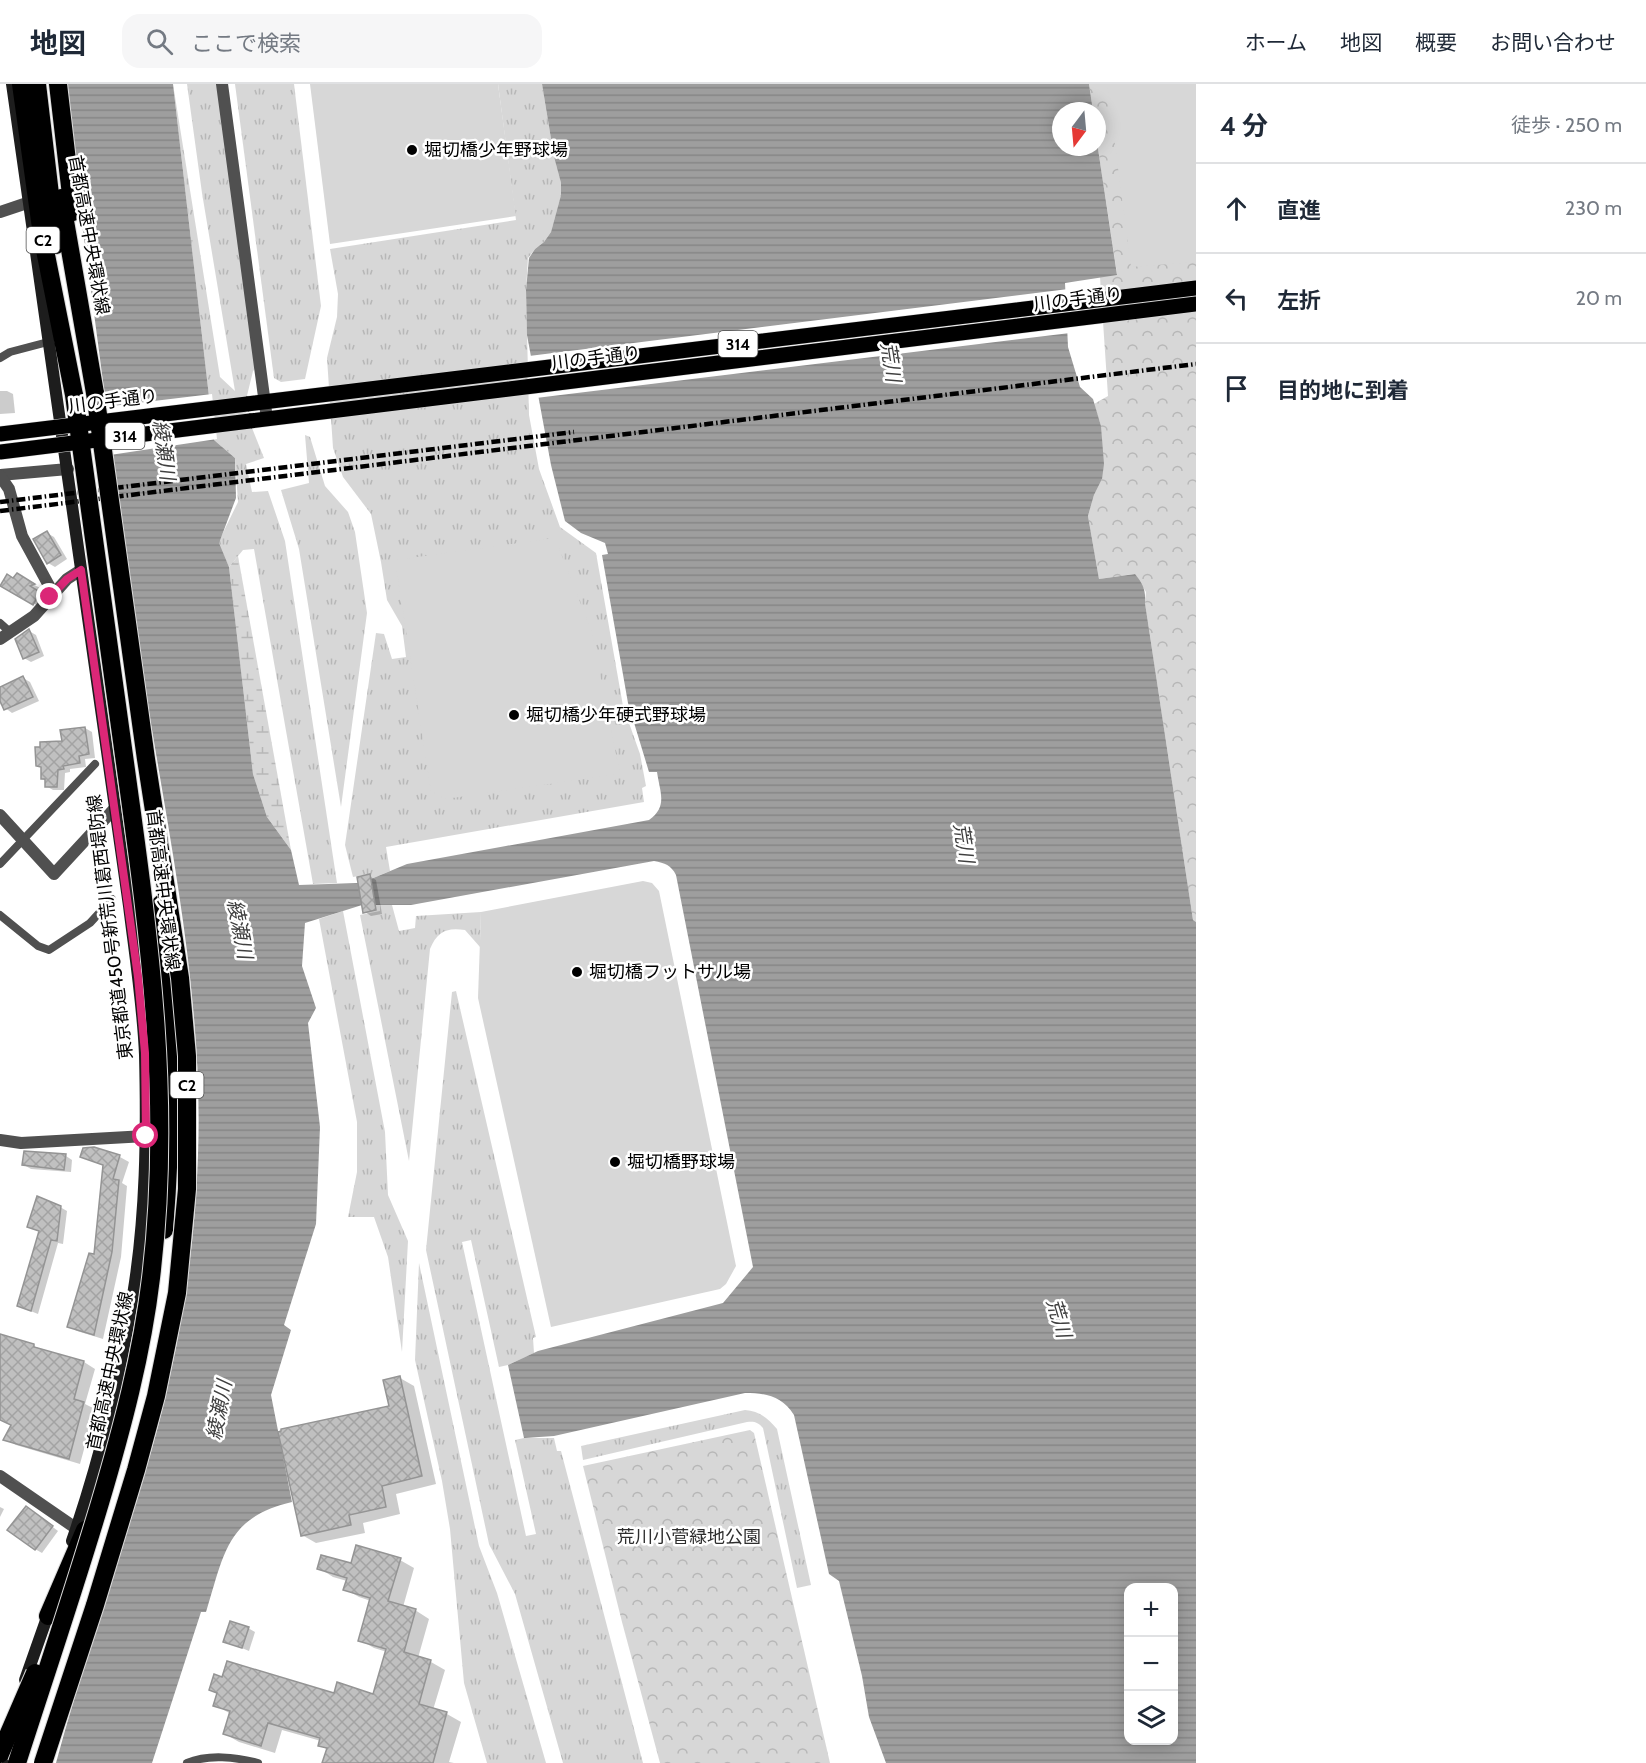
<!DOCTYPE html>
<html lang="ja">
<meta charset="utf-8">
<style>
:root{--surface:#fff;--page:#f6f6f7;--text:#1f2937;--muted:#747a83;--line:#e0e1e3}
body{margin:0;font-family:Cabin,"Noto Sans JP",sans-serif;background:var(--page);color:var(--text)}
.controls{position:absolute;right:18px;bottom:18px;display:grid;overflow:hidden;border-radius:12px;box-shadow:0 3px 15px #0003}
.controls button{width:54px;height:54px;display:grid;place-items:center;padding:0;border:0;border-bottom:2px solid var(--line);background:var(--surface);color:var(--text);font:30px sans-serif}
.compass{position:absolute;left:1052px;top:18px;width:54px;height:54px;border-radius:50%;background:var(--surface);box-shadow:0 3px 15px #0003;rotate:196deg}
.stop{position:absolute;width:18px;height:18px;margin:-14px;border:4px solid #db2777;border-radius:50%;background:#fff}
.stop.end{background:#db2777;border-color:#fff;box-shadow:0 2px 6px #0008}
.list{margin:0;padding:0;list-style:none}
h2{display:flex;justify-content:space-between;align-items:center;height:78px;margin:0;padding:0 24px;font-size:26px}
h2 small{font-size:20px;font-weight:400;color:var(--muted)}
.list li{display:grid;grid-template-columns:39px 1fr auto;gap:18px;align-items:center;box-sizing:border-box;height:90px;padding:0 24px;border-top:2px solid var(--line)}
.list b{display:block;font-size:22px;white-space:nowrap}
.list em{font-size:20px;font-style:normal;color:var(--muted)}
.icon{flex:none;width:33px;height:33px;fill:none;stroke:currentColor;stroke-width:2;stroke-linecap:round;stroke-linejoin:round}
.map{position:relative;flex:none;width:1196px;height:1679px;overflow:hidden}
header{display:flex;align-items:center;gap:36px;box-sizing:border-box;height:84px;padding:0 30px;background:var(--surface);border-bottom:2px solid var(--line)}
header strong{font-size:28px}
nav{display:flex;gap:33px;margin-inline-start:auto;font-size:21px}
.search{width:420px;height:54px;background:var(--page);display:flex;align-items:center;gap:15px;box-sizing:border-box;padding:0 21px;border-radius:18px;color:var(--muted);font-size:22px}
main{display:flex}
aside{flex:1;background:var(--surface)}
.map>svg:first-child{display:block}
.grass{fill:url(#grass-tufts)}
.wetland{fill:url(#wetland-marsh)}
.park{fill:url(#park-crowns)}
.pitch{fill:#d7d7d7}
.water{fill:url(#water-rules);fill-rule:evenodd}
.pier{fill:#fff}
.shadow{fill:#0003}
.building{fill:url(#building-cross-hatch);stroke:#949494;stroke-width:1.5}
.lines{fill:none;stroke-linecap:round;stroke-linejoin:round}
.primary-casing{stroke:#dbdbdb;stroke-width:16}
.highway-casing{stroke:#dbdbdb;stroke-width:20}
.lane{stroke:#505050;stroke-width:8}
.street{stroke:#505050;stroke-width:12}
.secondary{stroke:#1d1d1d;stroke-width:12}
.primary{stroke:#000;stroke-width:15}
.highway{stroke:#000;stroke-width:18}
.rail{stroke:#000;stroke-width:4.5;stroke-dasharray:9 3 1.5 3;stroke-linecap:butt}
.primary-bridge-casing{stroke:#dbdbdb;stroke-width:16;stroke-linecap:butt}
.highway-bridge-casing{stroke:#dbdbdb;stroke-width:20;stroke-linecap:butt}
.primary-bridge{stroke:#000;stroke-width:15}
.highway-bridge{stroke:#000;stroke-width:18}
.route{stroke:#db2777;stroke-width:8}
.poi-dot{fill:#000;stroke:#fff;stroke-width:2}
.labels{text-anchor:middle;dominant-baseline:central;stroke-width:5;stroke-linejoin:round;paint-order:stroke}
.shield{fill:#fff;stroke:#4c4c4c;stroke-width:1.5}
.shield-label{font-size:16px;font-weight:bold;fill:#000}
.poi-label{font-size:18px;fill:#000;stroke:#fff;text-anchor:start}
.street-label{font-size:18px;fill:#000;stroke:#fff}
.park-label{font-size:18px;fill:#2e2e2e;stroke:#fff}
.water-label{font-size:20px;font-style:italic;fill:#3f3f3f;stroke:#fff}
</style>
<header>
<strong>地図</strong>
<div class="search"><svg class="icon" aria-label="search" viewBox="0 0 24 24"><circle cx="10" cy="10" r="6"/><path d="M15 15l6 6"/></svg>ここで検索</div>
<nav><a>ホーム</a><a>地図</a><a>概要</a><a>お問い合わせ</a></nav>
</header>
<main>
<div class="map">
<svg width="1196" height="1679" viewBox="0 0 1196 1679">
<defs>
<pattern id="grass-tufts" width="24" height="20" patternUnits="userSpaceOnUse" patternTransform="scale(1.5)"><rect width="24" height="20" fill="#d7d7d7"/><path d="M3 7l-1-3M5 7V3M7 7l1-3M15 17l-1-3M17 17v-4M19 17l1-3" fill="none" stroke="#b7b7b7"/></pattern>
<pattern id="wetland-marsh" width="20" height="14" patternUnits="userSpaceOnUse" patternTransform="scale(1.5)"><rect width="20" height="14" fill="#d7d7d7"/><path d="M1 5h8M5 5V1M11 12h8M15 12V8" fill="none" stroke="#b7b7b7"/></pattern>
<pattern id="park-crowns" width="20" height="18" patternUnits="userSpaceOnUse" patternTransform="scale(1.5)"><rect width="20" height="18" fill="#d7d7d7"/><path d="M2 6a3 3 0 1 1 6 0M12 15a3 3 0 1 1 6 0" fill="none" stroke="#b7b7b7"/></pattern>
<pattern id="water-rules" width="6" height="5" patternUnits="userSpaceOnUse" patternTransform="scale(1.5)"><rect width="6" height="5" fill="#9e9e9e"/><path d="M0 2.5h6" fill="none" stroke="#868686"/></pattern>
<pattern id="building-cross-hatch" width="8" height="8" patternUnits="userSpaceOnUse" patternTransform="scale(1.5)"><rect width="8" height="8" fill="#c0c0c0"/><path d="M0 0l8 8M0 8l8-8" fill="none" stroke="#a3a3a3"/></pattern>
</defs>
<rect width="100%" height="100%" fill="#fff"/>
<g class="grass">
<path d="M 173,0 L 220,293 L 235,307 L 202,109 L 187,0 L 218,0 L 258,282 L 253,287 L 244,324 L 264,374 L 246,380 L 252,408 L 268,407 L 285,457 L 337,799 L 313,800 L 254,465 L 243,466 L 229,483 L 218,459 L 238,418 L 235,374 L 214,356 Z"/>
<path d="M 235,0 L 294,0 L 321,222 L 305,295 L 281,298 L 274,294 Z"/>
<path d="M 498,0 L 542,0 L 554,73 L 561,99 L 561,111 L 551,148 L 544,158 L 535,165 L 528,174 L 526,206 L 529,331 L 539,385 L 560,443 L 596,469 L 623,622 L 640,670 L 646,702 L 642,704 L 644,718 L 386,763 L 390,787 L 371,795 L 369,790 L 353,793 L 345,761 L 376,549 L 384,550 L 392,575 L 406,573 L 402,542 L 387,516 L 381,478 L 371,430 L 343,393 L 333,364 L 327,274 L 337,233 L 338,210 L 330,165 L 516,136 Z"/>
<path d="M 305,351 L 310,353 L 325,402 L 348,428 L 355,448 L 367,529 L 341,723 L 299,465 L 281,406 L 309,399 Z"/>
<path d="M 380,821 L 392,821 L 399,847 L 415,844 L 416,832 L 481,828 L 480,863 L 465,846 C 446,843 437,848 430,865 L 409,1077 L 360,831 L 380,827 Z"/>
<path d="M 343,827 L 385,1048 L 388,1111 L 408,1157 L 402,1268 L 388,1173 L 374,1133 L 348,1133 L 357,1088 L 357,1038 L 319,835 Z"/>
<path d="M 456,907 L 536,1253 L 533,1254 L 534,1269 L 508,1281 L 499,1283 L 471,1156 L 462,1158 L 526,1452 L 536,1450 L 515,1356 L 524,1354 L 554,1354 L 557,1367 L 561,1367 L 643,1679 L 563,1679 L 515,1510 L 489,1460 L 426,1166 L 452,908 Z"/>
<path d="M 419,1179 L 479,1462 L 497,1509 L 546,1679 L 487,1679 L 464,1599 L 450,1445 L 442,1397 L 415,1276 Z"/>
<path d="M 745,1326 C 759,1327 768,1334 777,1345 L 811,1501 L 797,1504 L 763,1344 C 758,1338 754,1337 747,1338 L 583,1376 L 581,1362 Z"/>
</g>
<path class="wetland" d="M 238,472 L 291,766 L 267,733 L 253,690 L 229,483 Z"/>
<g class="park">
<path d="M 1089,0 L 1196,0 L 1196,838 L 1193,836 L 1145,519 L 1146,508 L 1134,490 L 1099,495 L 1088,432 L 1094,411 L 1102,395 L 1101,342 L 1094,320 L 1108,312 L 1100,193 L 1117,190 L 1097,58 L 1097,27 L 1093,27 Z"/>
<path d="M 750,1346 L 754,1349 L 830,1679 L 660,1679 L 622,1538 L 583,1382 Z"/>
</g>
<g class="pitch">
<path d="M 310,0 L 498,0 L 516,132 L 330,160 Z"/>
<path d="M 1107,0 L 1196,0 L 1196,178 L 1131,183 Z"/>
<path d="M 555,454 L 591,546 L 620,690 L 445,715 L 431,707 L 395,476 Z"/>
<path d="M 643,797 L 652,799 L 659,807 L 736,1182 L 726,1200 L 720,1205 L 551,1243 L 478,914 L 481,828 Z"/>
</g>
<g class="water">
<path d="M 62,0 L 173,0 L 214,356 L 235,374 L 236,414 L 219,459 L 229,483 L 253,690 L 267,733 L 291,766 L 299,801 L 358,799 L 362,821 L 305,839 L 302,882 L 316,924 L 308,939 L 320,1043 L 316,1140 L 284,1241 L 291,1246 L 271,1311 L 292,1418 C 226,1433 224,1471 206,1528 L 201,1528 L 152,1679 L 56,1679 C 82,1582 116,1488 144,1392 C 175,1290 195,1178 198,1071 C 204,906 166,741 141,578 C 113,386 91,192 62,0 Z"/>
<path d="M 542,0 L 1089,0 L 1093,27 L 1061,27 L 1061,63 L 1097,63 L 1097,58 L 1117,191 L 1065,199 L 1068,263 L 1080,303 L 1093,315 L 1101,342 L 1104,380 L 1102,395 L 1094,411 L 1088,432 L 1099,495 L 1135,490 C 1143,500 1146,506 1145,519 L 1193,836 L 1196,838 L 1196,1679 L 886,1679 L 869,1633 L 862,1592 L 839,1497 L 829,1490 L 794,1331 C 782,1312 766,1309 745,1309 L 554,1352 L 524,1354 L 508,1281 L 538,1267 L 723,1219 L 753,1183 L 676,791 C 671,781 665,779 654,777 L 411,821 L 375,821 L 371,795 L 407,780 L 649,736 C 668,722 660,709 657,688 L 649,688 L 628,619 L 602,471 L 608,470 L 605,459 L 581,449 L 565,437 L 551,381 L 527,251 L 526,206 L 529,174 L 535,165 L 544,158 L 551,148 L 561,111 L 561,99 L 554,73 ZM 1128,1504 L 1174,1504 L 1174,1656 L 1128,1656 Z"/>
</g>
<g class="pier">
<path d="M 1068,205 L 1070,249 L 536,314 L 529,272 Z"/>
<path d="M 212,310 L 217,355 L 110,371 L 104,323 Z"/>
</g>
<g class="shadow">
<path d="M 0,307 L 7,307 L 13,310 L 15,329 L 0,330 Z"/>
<path d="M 47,449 L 54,453 L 67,475 L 55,483 L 48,479 Z"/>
<path d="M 17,491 L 40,504 L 35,507 L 46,514 L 40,523 L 2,501 L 14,496 Z"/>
<path d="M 29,547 L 36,551 L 44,572 L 31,578 L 24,574 Z"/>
<path d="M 23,594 L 30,598 L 39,617 L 12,629 L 0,620 L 0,605 Z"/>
<path d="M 85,644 L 92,648 L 95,674 L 85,675 L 86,683 L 70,685 L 70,688 L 65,689 L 64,706 L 53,706 L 46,702 L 46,697 L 42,695 L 42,684 L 37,681 L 63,659 Z"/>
<path d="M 369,792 L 376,796 L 382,830 L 371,832 L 365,828 Z"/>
<path d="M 94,1065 L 120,1073 L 129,1078 L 122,1099 L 127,1102 L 121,1173 L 103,1255 L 77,1247 L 68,1242 L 95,1172 L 104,1082 L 82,1073 Z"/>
<path d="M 66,1072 L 72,1076 L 71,1088 L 31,1085 L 24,1081 Z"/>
<path d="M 60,1123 L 67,1127 L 63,1160 L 58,1159 L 38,1230 L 18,1222 L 40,1147 L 28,1142 Z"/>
<path d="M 0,1252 L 84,1278 L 95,1285 L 85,1320 L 95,1325 L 80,1380 L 16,1361 L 5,1355 L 12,1342 L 0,1336 Z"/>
<path d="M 400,1294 L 414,1302 L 436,1400 L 396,1410 L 400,1430 L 363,1439 L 365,1449 L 316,1459 L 302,1451 L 391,1323 Z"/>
<path d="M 0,1423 L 4,1425 L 0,1433 Z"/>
<path d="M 33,1428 L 58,1447 L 42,1469 L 35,1465 Z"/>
<path d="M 400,1476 L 414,1484 L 403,1523 L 415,1526 L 429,1535 L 418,1574 L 431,1578 L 445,1586 L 433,1626 L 447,1630 L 461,1638 L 449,1678 L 454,1679 L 324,1679 L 328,1666 L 320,1661 L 321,1657 L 282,1646 L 275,1669 L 239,1658 L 225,1650 L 231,1630 L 215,1621 L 218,1610 L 211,1606 L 374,1612 L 387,1568 L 374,1564 L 360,1556 L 371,1517 L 359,1513 L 345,1505 L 347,1497 L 333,1493 L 319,1484 Z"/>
<path d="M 248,1544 L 255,1548 L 249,1567 L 225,1557 Z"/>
</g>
<g class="building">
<path d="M 47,447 L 61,471 L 47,480 L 33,455 Z"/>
<path d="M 17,489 L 35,500 L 30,502 L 40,508 L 33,521 L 0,502 L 7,490 L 13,494 Z"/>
<path d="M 29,545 L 39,568 L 23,575 L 15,555 Z"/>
<path d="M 23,592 L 33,613 L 4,626 L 0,617 L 0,603 Z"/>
<path d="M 85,643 L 89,670 L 79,672 L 80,679 L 63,682 L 64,685 L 58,686 L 57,703 L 45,703 L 45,695 L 41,695 L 41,683 L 36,682 L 35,663 L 40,663 L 40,658 L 62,657 L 60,646 Z"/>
<path d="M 370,790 L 376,826 L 363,829 L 357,793 Z"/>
<path d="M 94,1063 L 120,1071 L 113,1095 L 119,1096 L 112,1168 L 94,1251 L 67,1243 L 89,1169 L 94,1170 L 103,1081 L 80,1073 L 83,1064 Z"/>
<path d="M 24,1067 L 66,1070 L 64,1086 L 22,1081 Z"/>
<path d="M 37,1112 L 61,1122 L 57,1157 L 51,1156 L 31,1227 L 17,1222 L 39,1147 L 27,1143 Z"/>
<path d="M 0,1250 L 34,1260 L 34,1263 L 84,1277 L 74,1315 L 84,1318 L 69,1375 L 3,1356 L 11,1341 L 0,1336 Z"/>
<path d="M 400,1292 L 422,1392 L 382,1402 L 386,1423 L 349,1431 L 351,1441 L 301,1452 L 278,1348 L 281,1347 L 281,1345 L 389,1322 L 383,1296 Z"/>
<path d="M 26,1422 L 53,1442 L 35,1466 L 7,1446 Z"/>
<path d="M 356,1461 L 401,1474 L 388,1517 L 416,1525 L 404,1568 L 431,1576 L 419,1620 L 447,1628 L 433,1679 L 322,1679 L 327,1664 L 318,1662 L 320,1654 L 268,1639 L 261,1662 L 223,1650 L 230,1627 L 213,1622 L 217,1609 L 209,1606 L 214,1590 L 222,1593 L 227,1577 L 334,1609 L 337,1598 L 373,1610 L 386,1565 L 358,1557 L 370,1514 L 343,1506 L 347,1494 L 317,1485 L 321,1471 L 351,1479 Z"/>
<path d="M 230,1537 L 249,1543 L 242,1564 L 223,1558 Z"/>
</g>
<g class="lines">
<g class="primary-casing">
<g id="primary">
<path d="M 247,320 L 1196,204"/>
<path d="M 250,337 L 1196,220"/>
</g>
</g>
<g class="highway-casing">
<g id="highway">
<path d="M 21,0 L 42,151 L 74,311"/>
<path d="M 37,0 L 56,161"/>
<path d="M 58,0 L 73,128"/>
<path d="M 61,114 L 95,309"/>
<path d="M 161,820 C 172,928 173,1037 164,1146"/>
<path d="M 48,1532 L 85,1446"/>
</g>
</g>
<g class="lane">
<path d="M 0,274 L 10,268 L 48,258"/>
<path d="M 0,539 L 10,548"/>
<path d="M 0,780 L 95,680"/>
<path d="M 0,831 L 38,862 L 49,866 L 90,839 L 112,815"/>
<path d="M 187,1679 C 208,1670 236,1673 258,1679"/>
</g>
<g class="street">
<path d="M 222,0 L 267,335"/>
<path d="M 0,128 L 27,119"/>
<path d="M 0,391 L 68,385"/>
<path d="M 0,392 L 9,405 L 22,452 L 53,509"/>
<path d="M 0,555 L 34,532 L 67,495 L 81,486"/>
<path d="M 0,731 L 54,790 L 115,724"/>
<path d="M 0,1056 L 21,1059 L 146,1052"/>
<path d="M 0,1392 L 77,1445"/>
</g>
<g class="secondary">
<path d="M 12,0 L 129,822 C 135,871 143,921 145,971 C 147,1051 146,1132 133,1211 C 120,1294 99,1378 72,1457"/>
<path d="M 25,1596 L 50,1525"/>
<path d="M 8,1679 L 13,1652"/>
</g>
<use href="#primary" class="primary"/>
<use href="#highway" class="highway"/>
<g class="rail">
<path d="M 0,418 L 574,348"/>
<path d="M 0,427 L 1196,280"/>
</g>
<g class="primary-bridge-casing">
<g id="primary-bridge">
<path d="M 0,350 L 247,320"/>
<path d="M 0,368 L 250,337"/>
</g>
</g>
<g class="highway-bridge-casing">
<g id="highway-bridge">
<path d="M 0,1670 L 35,1589"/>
<path d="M 17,1679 C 45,1592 74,1506 100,1419 C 122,1345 142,1270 151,1194 C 172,1020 150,858 126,686 C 109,561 91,436 74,311"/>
<path d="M 43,1679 L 95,1521 L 136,1386 L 156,1312 L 177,1209 L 187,1105 L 187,972 L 180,894 L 146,675 L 95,309"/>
</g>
</g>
<use href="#primary-bridge" class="primary-bridge"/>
<use href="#highway-bridge" class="highway-bridge"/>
</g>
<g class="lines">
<path class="route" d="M 50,513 L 67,495 L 81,486 L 138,893 L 145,969 L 146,1052"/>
</g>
<g class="poi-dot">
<circle cx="412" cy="66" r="6"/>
<circle cx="514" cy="631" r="6"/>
<circle cx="577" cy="888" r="6"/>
<circle cx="615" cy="1078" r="6"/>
</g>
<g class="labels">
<g class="shield">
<rect x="26.5" y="143" width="33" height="26" rx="4.5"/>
<rect x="718.5" y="247" width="39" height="26" rx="4.5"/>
<rect x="105.5" y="339" width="39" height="26" rx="4.5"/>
<rect x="170.5" y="988" width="33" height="26" rx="4.5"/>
</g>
<g class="shield-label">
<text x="43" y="156">C2</text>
<text x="738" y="260">314</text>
<text x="125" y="352">314</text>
<text x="187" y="1001">C2</text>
</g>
<g class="poi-label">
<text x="424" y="66">堀切橋少年野球場</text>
<text x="526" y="631">堀切橋少年硬式野球場</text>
<text x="589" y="888">堀切橋フットサル場</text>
<text x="627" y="1078">堀切橋野球場</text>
</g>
<g class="street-label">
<text transform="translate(89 151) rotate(80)">首都高速中央環状線</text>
<text transform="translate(1078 215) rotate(-7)">川の手通り</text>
<text transform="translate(596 274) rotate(-7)">川の手通り</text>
<text transform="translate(113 317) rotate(-7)">川の手通り</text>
<text transform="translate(163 806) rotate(83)">首都高速中央環状線</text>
<text transform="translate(110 843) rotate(-97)">東京都道450号新荒川葛西堤防線</text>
<text transform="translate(110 1287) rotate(-78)">首都高速中央環状線</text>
</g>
<g class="park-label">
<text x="689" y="1453">荒川小菅緑地公園</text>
</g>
<g class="water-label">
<text transform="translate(891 278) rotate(81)">荒川</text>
<text transform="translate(164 366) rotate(82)">綾瀬川</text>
<text transform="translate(964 759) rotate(81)">荒川</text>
<text transform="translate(240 845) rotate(79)">綾瀬川</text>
<text transform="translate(1059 1234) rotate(73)">荒川</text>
<text transform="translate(219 1326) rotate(-79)">綾瀬川</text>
</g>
</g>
</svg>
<div class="controls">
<button>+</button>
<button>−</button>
<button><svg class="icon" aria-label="layers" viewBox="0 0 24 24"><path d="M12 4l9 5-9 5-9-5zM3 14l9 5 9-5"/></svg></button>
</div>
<svg class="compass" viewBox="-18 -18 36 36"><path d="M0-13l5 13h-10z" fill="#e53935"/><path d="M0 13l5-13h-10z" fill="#747a83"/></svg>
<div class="stop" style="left:146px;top:1052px"></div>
<div class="stop end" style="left:50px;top:513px"></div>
</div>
<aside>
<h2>4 分<small>徒歩 · 250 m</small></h2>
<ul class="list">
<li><svg class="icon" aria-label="ahead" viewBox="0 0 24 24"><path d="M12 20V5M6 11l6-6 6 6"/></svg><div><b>直進</b></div><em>230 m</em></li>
<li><svg class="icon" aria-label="left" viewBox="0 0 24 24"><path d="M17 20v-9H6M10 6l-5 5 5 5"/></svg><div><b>左折</b></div><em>20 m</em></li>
<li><svg class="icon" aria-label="arrive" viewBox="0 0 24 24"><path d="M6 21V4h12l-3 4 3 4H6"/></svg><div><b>目的地に到着</b></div></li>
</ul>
</aside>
</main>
